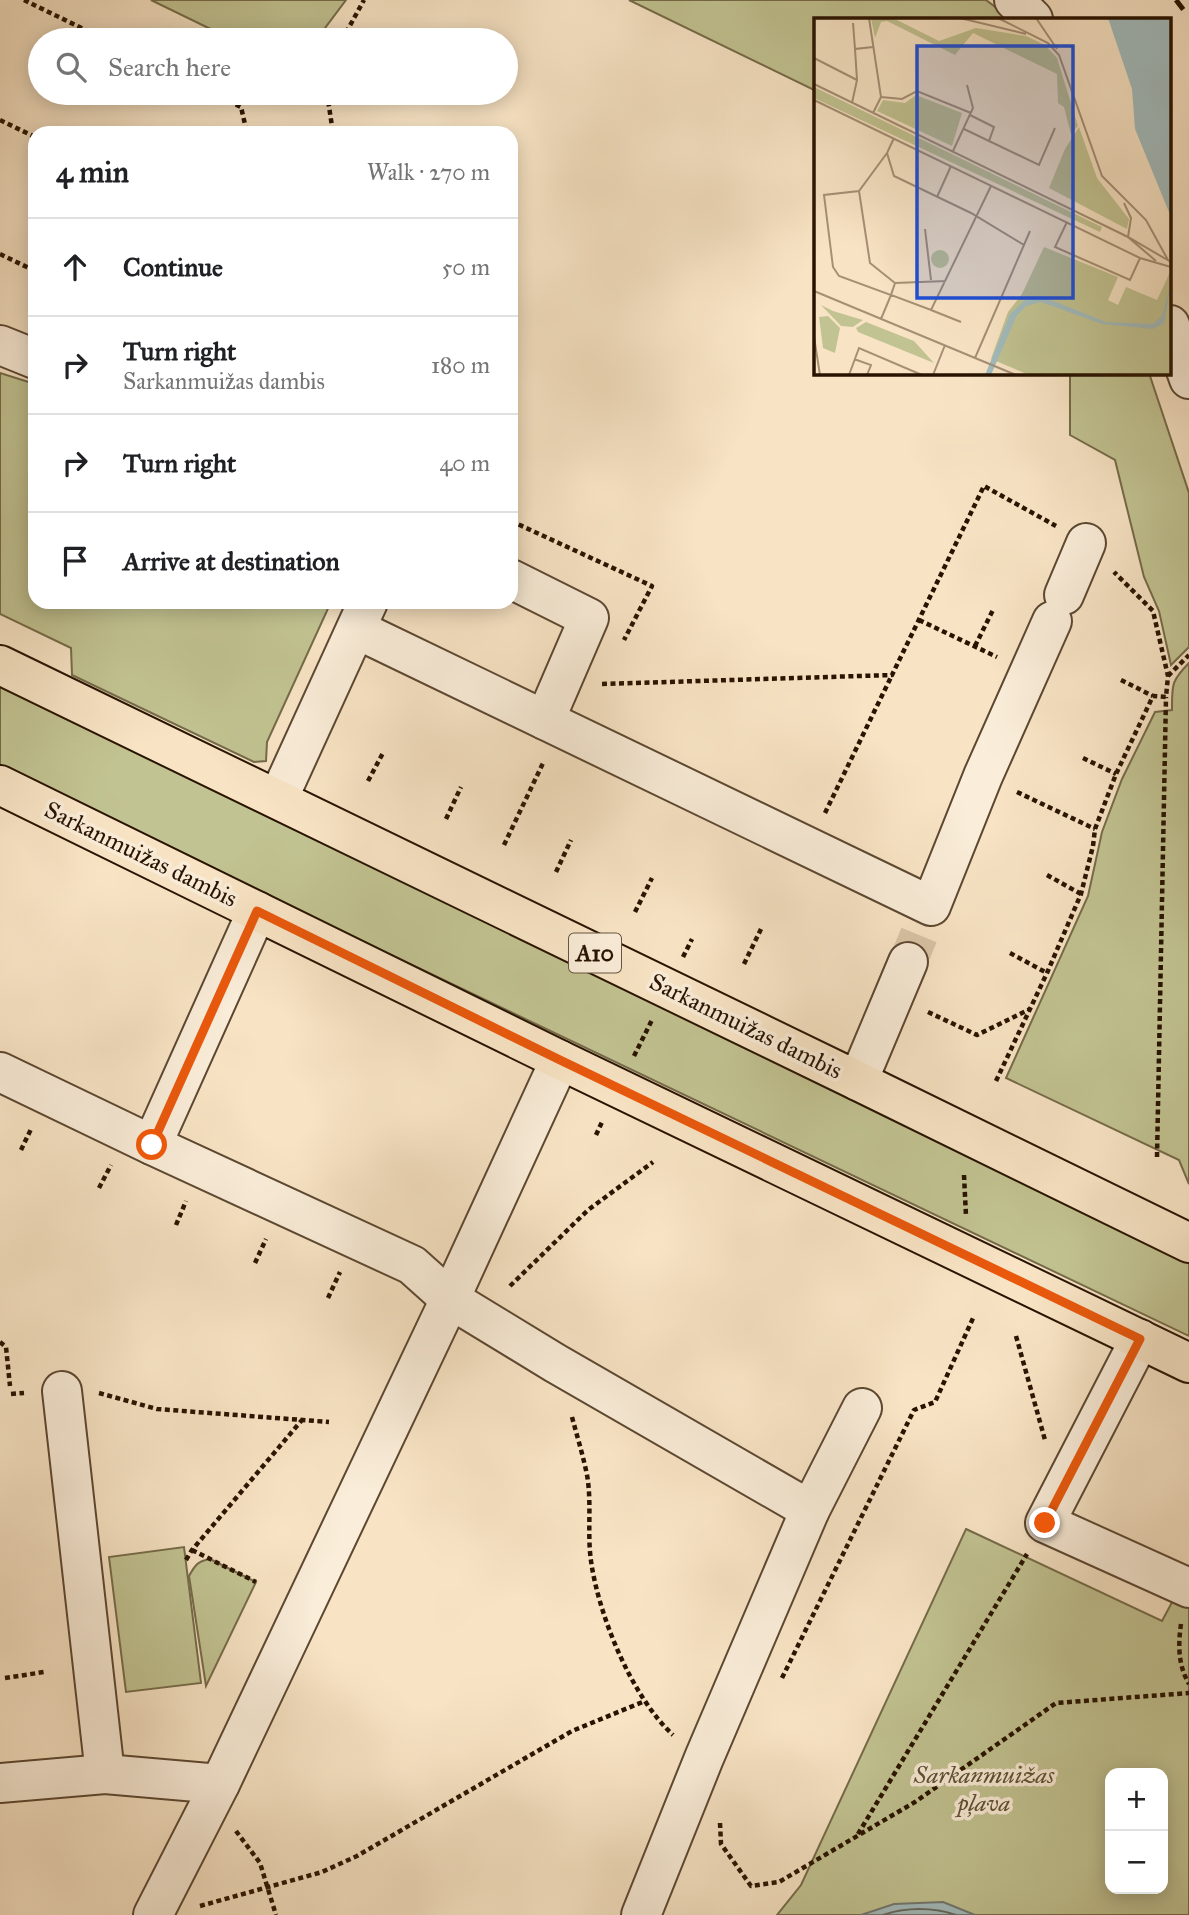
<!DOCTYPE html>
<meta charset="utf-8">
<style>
:root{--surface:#fff;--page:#f2f2f2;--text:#202124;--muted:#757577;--line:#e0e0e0}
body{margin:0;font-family:"IM FELL Great Primer",serif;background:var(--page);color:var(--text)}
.controls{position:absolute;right:21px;bottom:21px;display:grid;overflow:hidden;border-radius:14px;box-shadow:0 4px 18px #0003}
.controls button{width:63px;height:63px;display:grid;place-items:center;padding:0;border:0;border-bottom:2px solid var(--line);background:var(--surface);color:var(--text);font:35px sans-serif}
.stop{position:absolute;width:21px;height:21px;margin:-16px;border:5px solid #ea580c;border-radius:50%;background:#fff}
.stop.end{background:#ea580c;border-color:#fff;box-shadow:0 2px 7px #0008}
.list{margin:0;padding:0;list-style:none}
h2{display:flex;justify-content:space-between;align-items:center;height:91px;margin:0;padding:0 28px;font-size:30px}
h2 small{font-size:23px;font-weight:400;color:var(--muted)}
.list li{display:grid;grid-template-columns:46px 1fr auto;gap:21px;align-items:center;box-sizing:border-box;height:98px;padding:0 28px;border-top:2px solid var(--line)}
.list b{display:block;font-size:26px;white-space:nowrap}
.list p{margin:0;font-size:23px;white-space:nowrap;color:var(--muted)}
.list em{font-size:23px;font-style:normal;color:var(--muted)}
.icon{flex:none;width:38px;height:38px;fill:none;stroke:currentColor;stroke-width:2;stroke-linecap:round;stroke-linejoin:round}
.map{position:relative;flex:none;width:1189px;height:1915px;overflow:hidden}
.search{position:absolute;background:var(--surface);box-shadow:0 4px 18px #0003;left:28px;top:28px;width:490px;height:77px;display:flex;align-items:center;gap:18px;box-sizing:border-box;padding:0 24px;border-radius:38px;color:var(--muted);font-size:26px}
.panel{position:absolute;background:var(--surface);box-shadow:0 4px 18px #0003;left:28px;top:126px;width:490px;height:483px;border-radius:21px}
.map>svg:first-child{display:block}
.green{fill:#c2c392;stroke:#756b49;stroke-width:2;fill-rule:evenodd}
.water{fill:#a2bcbe;stroke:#717872;stroke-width:2}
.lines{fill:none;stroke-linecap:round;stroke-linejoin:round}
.shore{stroke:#65685f;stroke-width:2}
.minor-tunnel{stroke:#d9c5a7;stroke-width:38;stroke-dasharray:38 19;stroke-linecap:butt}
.minor-casing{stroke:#5c4731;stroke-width:42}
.major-casing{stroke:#281300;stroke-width:42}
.path{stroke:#281300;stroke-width:4.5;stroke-dasharray:5 3.5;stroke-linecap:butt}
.minor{stroke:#faedd9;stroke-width:38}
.major{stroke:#f8e4c5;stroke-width:38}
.rail{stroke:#281300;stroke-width:5;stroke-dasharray:12 12;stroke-linecap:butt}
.route{stroke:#ea580c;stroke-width:9}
.labels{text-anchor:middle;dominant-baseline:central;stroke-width:7;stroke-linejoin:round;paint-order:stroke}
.shield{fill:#faedd9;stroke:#675441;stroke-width:2}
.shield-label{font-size:23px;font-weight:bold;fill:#281300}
.street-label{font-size:24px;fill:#281300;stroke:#faedd9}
.park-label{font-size:24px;font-style:italic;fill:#5e5133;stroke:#faedd9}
.inset-road{fill:none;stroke:#a59076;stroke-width:2}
.view{fill:#1d4ed8;fill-opacity:0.15;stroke:#1d4ed8;stroke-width:3.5}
.inset-edge{fill:none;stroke:#281300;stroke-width:3.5}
</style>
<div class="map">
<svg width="1189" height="1915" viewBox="0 0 1189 1915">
<rect width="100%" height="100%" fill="#f8e4c5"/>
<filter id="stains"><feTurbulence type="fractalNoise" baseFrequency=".00286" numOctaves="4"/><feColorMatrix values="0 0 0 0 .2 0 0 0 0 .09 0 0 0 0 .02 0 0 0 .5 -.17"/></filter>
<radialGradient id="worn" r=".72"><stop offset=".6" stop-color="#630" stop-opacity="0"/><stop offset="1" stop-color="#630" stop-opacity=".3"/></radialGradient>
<g class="green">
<path d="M 151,0 L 346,0 L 316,40 L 233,40 Z"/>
<path d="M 629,0 L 986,0 L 1011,19 L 816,19 L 816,91 Z"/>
<path d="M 0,373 L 35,384 L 35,602 L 331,602 L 267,742 L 266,761 L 254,762 L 72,675 L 71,648 L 0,614 Z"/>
<path d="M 1070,373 L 1149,373 L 1189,493 L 1189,647 L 1171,665 L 1159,611 L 1144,577 L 1115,460 L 1070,435 Z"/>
<path d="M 1189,663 L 1189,1184 L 1179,1160 L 1006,1078 L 1088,896 L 1102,832 L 1122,779 L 1155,712 L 1172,710 C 1172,685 1171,681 1189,663 Z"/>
<path d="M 0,686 L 1189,1255 L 1189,1336 L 0,768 Z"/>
<path d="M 966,1529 L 1162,1621 L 1177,1593 L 1189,1598 L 1189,1915 L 777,1915 L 801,1885 ZM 1110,1773 L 1163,1773 L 1163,1889 L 1110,1889 Z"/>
<path d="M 184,1547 L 201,1683 L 126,1692 L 109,1557 Z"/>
<path d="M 210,1559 L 256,1582 L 206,1686 L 189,1576 C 195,1565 198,1561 210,1559 Z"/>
</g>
<path class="water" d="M 943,1902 L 975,1915 L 861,1915 L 894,1904 Z"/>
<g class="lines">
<path class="shore" d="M 883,1915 C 905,1907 934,1907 956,1915"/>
<path class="minor-tunnel" d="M 908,962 L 919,935"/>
<g class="minor-casing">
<g id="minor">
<path d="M 1014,0 L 1033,19"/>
<path d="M 1170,325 L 1189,379"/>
<path d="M 0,345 L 35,359"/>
<path d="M 511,579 L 589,618 L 545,720"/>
<path d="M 1064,595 L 1086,543"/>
<path d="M 356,629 L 931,906 L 983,776 L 1052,621"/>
<path d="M 278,799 L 368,602"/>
<path d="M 0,1072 L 152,1145 L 412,1265 L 450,1299 L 555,1363 L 810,1510"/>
<path d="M 858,1081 L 908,962"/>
<path d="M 152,1145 L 257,911"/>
<path d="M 1140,1339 L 1045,1523 L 1189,1588"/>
<path d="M 62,1391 L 105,1774"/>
<path d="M 0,1783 L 105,1774 L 220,1784"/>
<path d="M 153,1915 L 220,1784 L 450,1299 L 560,1060"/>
<path d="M 641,1915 L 704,1758 L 810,1510 L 862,1408"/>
</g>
</g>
<g class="major-casing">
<g id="major">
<path d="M 0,665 L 858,1081 L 1189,1243"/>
<path d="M 0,785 L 560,1060 L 1189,1363"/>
</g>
</g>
<g class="path">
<path d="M 24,0 L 106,40"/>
<path d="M 342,40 L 364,0"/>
<path d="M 213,93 L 241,107 L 247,133"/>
<path d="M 327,93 L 333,133"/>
<path d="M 0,120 L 35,137"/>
<path d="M 0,254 L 35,271"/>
<path d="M 511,521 L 652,586 L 624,640"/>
<path d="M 919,620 L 997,657"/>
<path d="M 975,646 L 994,608"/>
<path d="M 1168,676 L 1189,655"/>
<path d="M 1121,680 L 1153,696"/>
<path d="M 602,684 L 892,675 L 984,486 L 1056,526"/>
<path d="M 1083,758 L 1116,774"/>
<path d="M 368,781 L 384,751"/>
<path d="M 1017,792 L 1095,829"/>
<path d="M 825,813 L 892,675"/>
<path d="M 446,819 L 461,787"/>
<path d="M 504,845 L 544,761"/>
<path d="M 556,872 L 571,840"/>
<path d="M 1047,875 L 1081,894"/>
<path d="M 635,912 L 652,878"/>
<path d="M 1010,953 L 1047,973"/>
<path d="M 683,957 L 692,939"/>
<path d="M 744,964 L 761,929"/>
<path d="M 928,1012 L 977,1035 L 1030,1009"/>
<path d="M 634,1056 L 652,1020"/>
<path d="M 996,1081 L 1047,973 L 1081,894 L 1093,846 L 1095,829 L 1116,774 L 1153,696 L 1166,697 L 1168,676 L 1153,611 L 1114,572"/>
<path d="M 596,1135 L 602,1122"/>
<path d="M 21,1150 L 32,1127"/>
<path d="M 1157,1157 L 1166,697"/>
<path d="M 964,1175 L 966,1216"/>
<path d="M 99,1188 L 111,1165"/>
<path d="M 176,1225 L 186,1201"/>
<path d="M 255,1263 L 266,1239"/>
<path d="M 510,1286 L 588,1210 L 653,1162"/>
<path d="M 328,1298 L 340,1272"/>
<path d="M 1016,1336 L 1045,1440"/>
<path d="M 0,1342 L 6,1347 L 10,1386"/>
<path d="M 99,1393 L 157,1409 L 329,1422"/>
<path d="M 11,1394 L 24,1393"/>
<path d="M 572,1417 C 577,1436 583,1455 587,1475 C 592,1503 587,1533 591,1561 C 599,1617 632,1697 673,1735"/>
<path d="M 192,1550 L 256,1582"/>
<path d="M 186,1560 L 192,1550 L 302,1420"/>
<path d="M 1181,1624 C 1178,1645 1178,1665 1189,1684"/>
<path d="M 5,1678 L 44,1672"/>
<path d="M 782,1678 L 914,1410 L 935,1402 L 974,1316"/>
<path d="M 720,1823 L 721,1844 L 751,1886 L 779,1882 L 915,1802 L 1056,1703 L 1189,1693"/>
<path d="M 236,1831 L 260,1863 L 276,1915"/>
<path d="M 858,1834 L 1027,1554"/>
<path d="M 200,1906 L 322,1872 L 357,1856 L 572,1731 L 645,1701"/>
</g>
<use href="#minor" class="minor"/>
<use href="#major" class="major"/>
<path class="rail" d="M 1176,0 L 1189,17"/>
</g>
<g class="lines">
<path class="route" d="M 152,1145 L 257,911 L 560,1060 L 1140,1339 L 1045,1523"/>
</g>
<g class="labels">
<rect class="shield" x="569" y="933.5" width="52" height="39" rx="5"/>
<g class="shield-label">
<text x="595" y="953">A10</text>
</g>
<g class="street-label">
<text transform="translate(141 854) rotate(26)">Sarkanmuižas dambis</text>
<text transform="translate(746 1026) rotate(26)">Sarkanmuižas dambis</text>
</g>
<g class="park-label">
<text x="984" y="1775">Sarkanmuižas<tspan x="984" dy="28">pļava</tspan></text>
</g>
</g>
<g transform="translate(814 18)">
<rect width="357" height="357" fill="#f8e4c5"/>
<path d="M 57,0 L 79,0 L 125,23 L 162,10 L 212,18 L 231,27 L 243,40 L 264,108 L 257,116 L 250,89 L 244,85 L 243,56 L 159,15 L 141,37 L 73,3 L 67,4 L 61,20 ZM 0,69 L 288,209 L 286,214 L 0,80 ZM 102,77 L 148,95 L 138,128 L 63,93 L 69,82 L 91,85 ZM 265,109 L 283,160 L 315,201 L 313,211 L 235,170 L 251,131 ZM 230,229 L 304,259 L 294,282 L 304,287 L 312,269 L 343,282 L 357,252 L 357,357 L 215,357 L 177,341 L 194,294 L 208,276 ZM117 241a9 9 0 1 1 18 0a9 9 0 1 1-18 0ZM 7,287 L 19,293 L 49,302 L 39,309 L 27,308 ZM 14,298 L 26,310 L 21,335 L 9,330 L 5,299 ZM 52,304 L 100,323 L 120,345 L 44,314 L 42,310 Z" fill="#c2c392"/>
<path d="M 294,0 L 357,0 L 357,199 L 321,111 L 318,71 ZM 357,265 L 350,305 L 339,311 L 288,306 L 227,284 L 212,288 L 202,299 L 177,357 L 171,357 L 196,296 L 211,282 L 227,278 L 292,304 L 339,306 L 348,298 Z" fill="#a2bcbe"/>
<path class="inset-road" d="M 55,0 L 67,79 L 59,95M 146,0 L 212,16M 184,0 L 234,25 L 245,37 L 288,158 L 332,202 L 354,242M 222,0 L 243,31M 39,5 L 41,31M 0,40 L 43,62M 0,66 L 314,219 L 357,244M 67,79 L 88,81 L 103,73 L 157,95M 0,82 L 326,240 L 357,249M 38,85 L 43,62 L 41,31 L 59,29M 156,97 L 180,109 L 175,123M 150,111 L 225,147 L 241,110M 80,120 L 73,135 L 80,158 L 157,195 L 210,227M 139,133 L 159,90 L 153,67M 45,173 L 56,245 L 81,265 L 77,277 L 117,292 L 177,168M 123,179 L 137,148M 310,185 L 317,200 L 314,219 L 342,243M 253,204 L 241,229 L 316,262 L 326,240M 111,211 L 117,262M 81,265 L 132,263M 0,273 L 202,357M 117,292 L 147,304M 67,301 L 77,277 L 25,258 L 19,249 L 10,177 L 45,173 L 73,135M 0,319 L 6,357M 161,340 L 216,213M 40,341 L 57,347 L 53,357M 35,357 L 45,330 L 108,357M 119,357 L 131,327"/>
<path class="view" d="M 103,28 L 259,28 L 259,280 L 103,280 Z"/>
<rect width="357" height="357" class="inset-edge"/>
</g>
<rect width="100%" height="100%" filter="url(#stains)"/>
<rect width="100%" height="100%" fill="url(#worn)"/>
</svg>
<div class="controls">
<button>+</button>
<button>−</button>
</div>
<div class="stop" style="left:152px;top:1145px"></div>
<div class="stop end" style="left:1045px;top:1523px"></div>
<div class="search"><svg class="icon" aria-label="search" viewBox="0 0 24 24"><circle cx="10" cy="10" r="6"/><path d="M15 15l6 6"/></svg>Search here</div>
<section class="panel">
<h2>4 min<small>Walk · 270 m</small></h2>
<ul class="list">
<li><svg class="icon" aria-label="ahead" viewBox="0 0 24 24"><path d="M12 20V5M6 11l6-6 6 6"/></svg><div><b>Continue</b></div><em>50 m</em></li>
<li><svg class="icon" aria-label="right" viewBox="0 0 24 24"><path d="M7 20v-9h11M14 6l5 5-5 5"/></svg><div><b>Turn right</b><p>Sarkanmuižas dambis</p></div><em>180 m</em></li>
<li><svg class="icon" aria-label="right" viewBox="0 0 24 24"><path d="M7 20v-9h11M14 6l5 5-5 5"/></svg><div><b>Turn right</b></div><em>40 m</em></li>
<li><svg class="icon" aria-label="arrive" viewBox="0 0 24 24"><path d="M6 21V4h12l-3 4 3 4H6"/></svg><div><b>Arrive at destination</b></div></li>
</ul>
</section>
</div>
